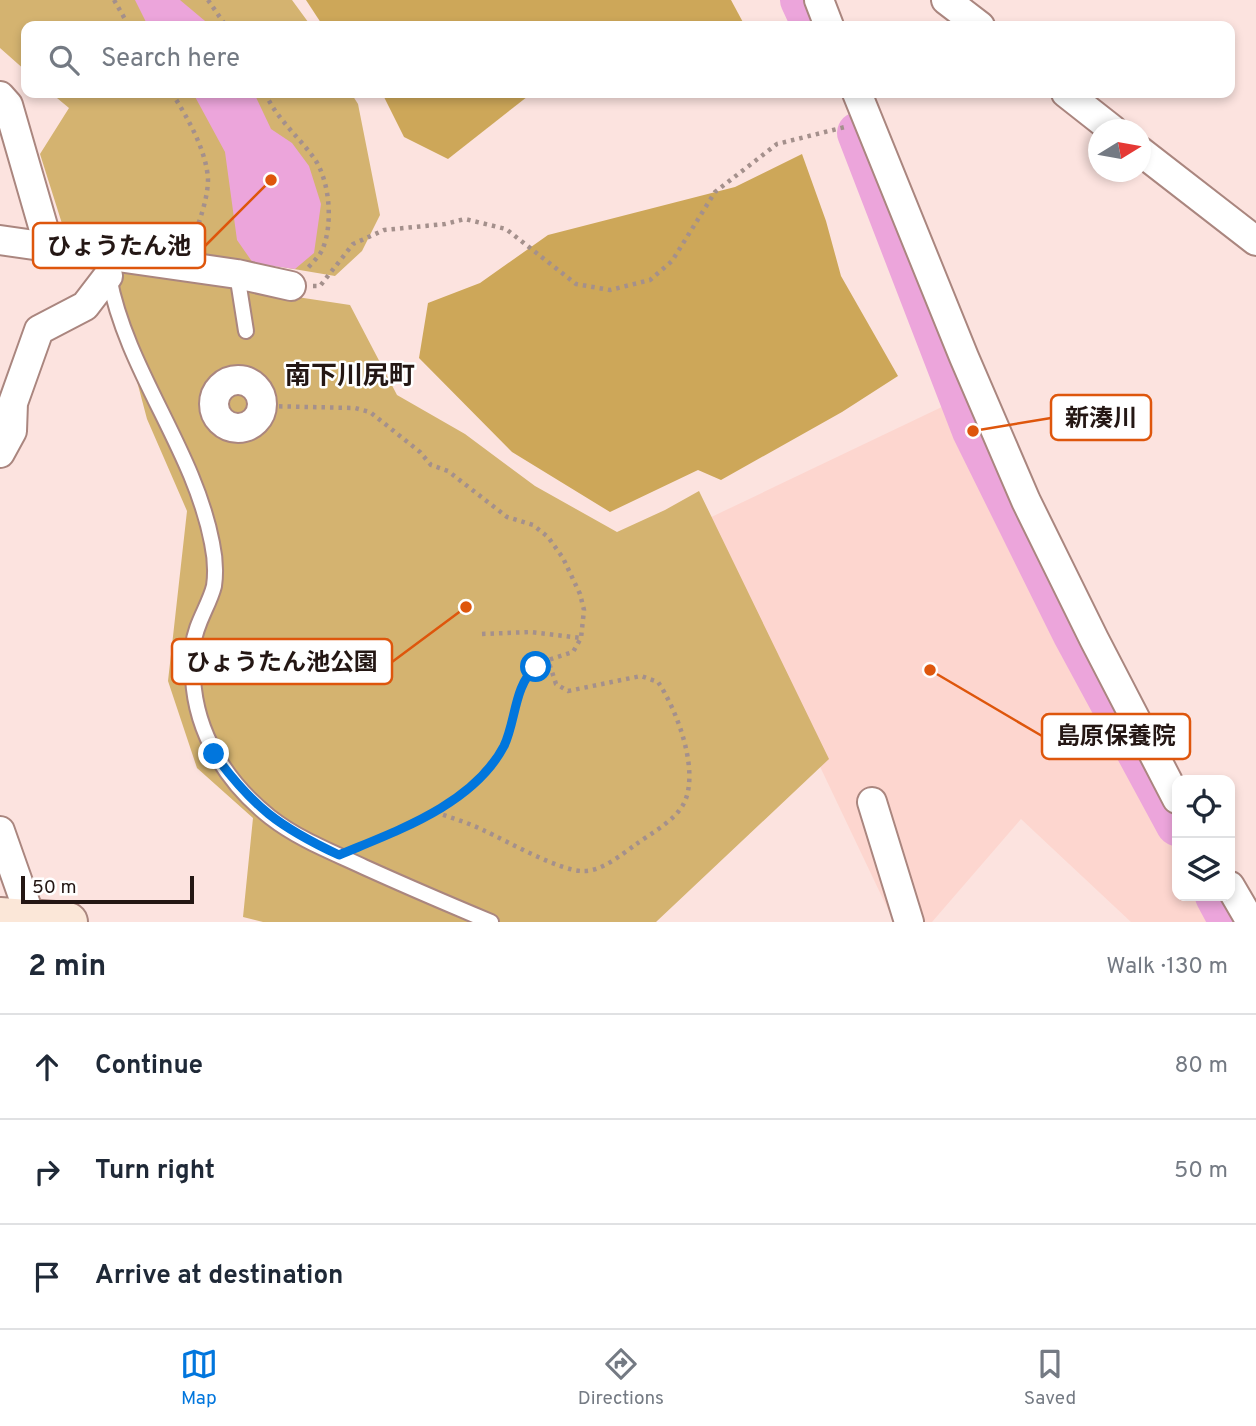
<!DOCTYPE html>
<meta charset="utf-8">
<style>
:root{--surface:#fff;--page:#f2f2f3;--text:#1f2937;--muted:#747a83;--line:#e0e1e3;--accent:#0176dd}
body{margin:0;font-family:Overpass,"Noto Sans JP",sans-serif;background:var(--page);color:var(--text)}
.controls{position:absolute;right:21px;bottom:21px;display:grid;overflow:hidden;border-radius:14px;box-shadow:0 4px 10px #0003}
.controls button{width:63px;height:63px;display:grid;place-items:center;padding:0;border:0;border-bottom:2px solid var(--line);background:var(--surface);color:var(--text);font:35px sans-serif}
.compass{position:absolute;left:1088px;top:119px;width:63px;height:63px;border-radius:50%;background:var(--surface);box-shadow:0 4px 10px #0003;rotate:79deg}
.scale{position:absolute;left:21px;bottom:18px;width:173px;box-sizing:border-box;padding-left:7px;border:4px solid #241714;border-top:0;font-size:19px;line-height:24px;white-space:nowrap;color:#241714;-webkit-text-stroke:5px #fff;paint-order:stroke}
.stop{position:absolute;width:21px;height:21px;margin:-16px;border:5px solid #0176dd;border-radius:50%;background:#fff}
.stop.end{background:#0176dd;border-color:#fff;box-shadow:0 2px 7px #0008}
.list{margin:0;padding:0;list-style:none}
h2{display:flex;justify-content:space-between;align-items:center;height:91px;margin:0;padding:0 28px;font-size:30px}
h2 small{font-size:23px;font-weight:400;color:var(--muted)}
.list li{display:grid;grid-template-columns:46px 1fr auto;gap:21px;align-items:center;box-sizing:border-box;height:105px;padding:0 28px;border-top:2px solid var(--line)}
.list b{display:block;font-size:26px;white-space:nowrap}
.list em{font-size:23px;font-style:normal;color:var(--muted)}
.icon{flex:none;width:38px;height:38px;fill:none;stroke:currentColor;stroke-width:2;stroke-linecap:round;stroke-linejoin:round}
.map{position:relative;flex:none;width:1256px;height:922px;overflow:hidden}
.search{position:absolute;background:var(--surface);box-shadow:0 4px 10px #0003;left:21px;right:21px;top:21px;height:77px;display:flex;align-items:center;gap:18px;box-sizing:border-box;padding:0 24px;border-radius:14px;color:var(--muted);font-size:26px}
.sheet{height:406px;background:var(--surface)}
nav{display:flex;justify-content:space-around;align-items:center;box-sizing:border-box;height:98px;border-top:2px solid var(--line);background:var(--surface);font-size:19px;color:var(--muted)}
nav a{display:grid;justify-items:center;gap:4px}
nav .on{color:var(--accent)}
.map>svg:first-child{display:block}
.built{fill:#fdd6cf}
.green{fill:#d4b370}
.forest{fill:#cda759}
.water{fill:#eca5db}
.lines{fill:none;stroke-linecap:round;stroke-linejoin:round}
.river{stroke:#eca5db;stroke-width:42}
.lane-casing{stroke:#aa867f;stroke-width:18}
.street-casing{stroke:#aa867f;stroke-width:32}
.secondary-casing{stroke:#aa867f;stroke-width:42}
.path{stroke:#a4908c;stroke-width:4.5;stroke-dasharray:3.5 5;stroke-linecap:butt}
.lane{stroke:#fff;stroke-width:14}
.street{stroke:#fff;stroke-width:28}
.secondary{stroke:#fbe7d8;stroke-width:38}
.route{stroke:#0176dd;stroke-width:9}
.labels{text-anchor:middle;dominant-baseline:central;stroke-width:5;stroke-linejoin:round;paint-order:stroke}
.quarter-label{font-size:26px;font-weight:bold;fill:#241714;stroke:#fff}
.leader{fill:none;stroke:#de560c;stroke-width:2.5}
.callout-dot{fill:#de560c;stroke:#fff;stroke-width:2.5}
.callout{fill:#fff;stroke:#de560c;stroke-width:2.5}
.callout-label{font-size:24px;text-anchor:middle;font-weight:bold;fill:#241714}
</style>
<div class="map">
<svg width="1256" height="922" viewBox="0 0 1256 922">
<rect width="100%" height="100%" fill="#fce3df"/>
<path class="built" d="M 946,405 L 1177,841 L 1177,896 L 1207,896 L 1220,922 L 1131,922 L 1021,819 L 932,922 L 894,922 L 703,521 Z"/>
<g class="green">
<path d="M 0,0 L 292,0 L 311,26 L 26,26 L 26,71 L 0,48 Z"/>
<path d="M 51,93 L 351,93 L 358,104 L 380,215 L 362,251 L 335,276 L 64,230 L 40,154 L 69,108 Z"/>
<path d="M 107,268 L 350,305 L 397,395 L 465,434 L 535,486 L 617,532 L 665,510 L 699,491 L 829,759 L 656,922 L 263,922 L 243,917 L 253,818 L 197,768 L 168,681 L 187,511 L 147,419 Z"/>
</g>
<g class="forest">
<path d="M 306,0 L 731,0 L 745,26 L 323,26 Z"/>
<path d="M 382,93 L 532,93 L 448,159 L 404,137 Z"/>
<path d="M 802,154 L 826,221 L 841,276 L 898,376 L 842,412 L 721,480 L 698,470 L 610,512 L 512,452 L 419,358 L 428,303 L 480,283 L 548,235 L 735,187 Z"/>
</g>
<g class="water">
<path d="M 135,0 L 180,0 L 211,26 L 148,26 Z"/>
<path d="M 193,93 L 254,93 L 271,129 L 292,143 L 309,166 L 321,204 L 314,253 L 295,269 L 253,263 L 237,240 L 225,152 Z"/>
</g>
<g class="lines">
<g class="river">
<path d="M 801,0 L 813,26"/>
<path d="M 858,133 L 973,431 L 1073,633 L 1177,825"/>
<path d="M 1216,896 L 1230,922"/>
</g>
<g class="lane-casing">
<g id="lane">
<path d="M 237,274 L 246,331"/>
<path d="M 109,277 C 127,372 194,449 212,543 C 215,557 216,572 214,586 C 209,606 195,624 193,646 C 192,656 192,668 193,678 C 196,734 227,783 270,817 C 298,839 332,852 364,867 C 406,886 448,904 491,922"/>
</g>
</g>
<g class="street-casing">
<g id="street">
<path d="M 819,0 L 829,26"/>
<path d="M 946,0 L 980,26"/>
<path d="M 857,93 L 964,357 L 1026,501 L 1094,639 L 1177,799"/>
<path d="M 1066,93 L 1113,130"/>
<path d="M 0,96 L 8,105 L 49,247"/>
<path d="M 1140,151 L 1256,241"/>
<path d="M 0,240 L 237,274 L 291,286"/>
<circle cx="238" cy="404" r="24"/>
<path d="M 0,453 L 12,431 L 13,403 L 39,330 L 85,306 L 108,276"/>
<path d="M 872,802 L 909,922"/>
<path d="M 0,831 L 31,919"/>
<path d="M 1230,886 L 1251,922"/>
</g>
</g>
<g class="secondary-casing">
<path id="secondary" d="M 0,917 L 68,922"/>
</g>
<g class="path">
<path d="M 114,0 L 129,26"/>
<path d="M 208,0 L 226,26"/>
<path d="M 172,93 C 187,117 206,149 208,179 C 208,200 198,224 192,243"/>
<path d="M 265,93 C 277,119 298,136 314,158 C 330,181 333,223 323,248 C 320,256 311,264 306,270"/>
<path d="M 313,286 L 320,286 L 353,244 L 384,230 L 445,224 L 465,219 L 506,229 L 576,284 L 610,290 L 650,280 L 672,261 L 715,192 L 777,144 L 845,127"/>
<path d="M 262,406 L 355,408 L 370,412 L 420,452 L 431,465 L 448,471 L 507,517 L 533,525 L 548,537 L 563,558 L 580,594 L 584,610 L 581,638 L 573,652 L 548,660 L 525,676 L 503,747 L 471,786 L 434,812 L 359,846"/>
<path d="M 482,634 L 531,632 L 581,638"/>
<path d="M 435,812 C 452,818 469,823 485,831 C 507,841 561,872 584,871 C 602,871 621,855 635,845 C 650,834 675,821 684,803 C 700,771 677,710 658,682 L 641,676 L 568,691 L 556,684 L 548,660"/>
</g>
<use href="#lane" class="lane"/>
<use href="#street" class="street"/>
<use href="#secondary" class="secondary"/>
</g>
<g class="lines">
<path class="route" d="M 214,754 C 253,807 279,827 339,855 C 396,831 473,805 504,746 C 516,721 514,685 536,667"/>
</g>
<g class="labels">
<g class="quarter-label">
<text x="350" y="377">南下川尻町</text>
</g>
</g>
<path class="leader" d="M271 180L205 246M973 431L1051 418M466 607L392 662M930 670L1042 736"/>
<g class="callout-dot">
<circle cx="271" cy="180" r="7"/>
<circle cx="973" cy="431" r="7"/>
<circle cx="466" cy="607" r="7"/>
<circle cx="930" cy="670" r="7"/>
</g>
<g class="callout">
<rect x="33" y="223" width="172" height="45" rx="7"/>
<rect x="1051" y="395" width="100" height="45" rx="7"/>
<rect x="172" y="639" width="220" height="45" rx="7"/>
<rect x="1042" y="714" width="148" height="45" rx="7"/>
</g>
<g class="callout-label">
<text x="119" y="254">ひょうたん池</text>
<text x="1101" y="426">新湊川</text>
<text x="282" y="670">ひょうたん池公園</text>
<text x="1116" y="744">島原保養院</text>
</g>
</svg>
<div class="controls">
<button><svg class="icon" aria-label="locate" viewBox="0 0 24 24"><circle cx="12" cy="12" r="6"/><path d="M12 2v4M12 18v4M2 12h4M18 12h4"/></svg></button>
<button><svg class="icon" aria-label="layers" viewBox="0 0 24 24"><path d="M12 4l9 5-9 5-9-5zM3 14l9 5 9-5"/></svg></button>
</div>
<svg class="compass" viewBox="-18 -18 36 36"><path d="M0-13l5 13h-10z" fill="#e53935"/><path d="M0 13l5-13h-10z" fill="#747a83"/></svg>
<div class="scale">50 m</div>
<div class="stop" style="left:536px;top:667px"></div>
<div class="stop end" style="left:214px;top:754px"></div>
<div class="search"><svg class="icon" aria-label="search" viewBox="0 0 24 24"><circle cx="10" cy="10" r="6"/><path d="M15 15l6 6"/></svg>Search here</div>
</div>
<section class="sheet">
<h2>2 min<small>Walk · 130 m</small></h2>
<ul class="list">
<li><svg class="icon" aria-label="ahead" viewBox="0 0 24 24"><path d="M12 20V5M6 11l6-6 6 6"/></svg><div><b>Continue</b></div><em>80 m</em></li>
<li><svg class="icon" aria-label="right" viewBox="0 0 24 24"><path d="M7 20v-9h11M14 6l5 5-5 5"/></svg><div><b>Turn right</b></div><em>50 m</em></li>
<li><svg class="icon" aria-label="arrive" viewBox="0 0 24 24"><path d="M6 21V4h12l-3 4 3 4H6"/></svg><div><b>Arrive at destination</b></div></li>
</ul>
</section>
<nav>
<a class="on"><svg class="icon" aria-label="map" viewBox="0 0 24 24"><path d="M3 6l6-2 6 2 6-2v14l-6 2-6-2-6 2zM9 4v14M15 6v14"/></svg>Map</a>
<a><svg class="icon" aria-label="directions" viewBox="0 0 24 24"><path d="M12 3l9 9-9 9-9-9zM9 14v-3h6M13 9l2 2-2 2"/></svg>Directions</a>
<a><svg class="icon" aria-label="saved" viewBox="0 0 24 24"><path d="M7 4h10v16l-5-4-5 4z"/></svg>Saved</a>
</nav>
